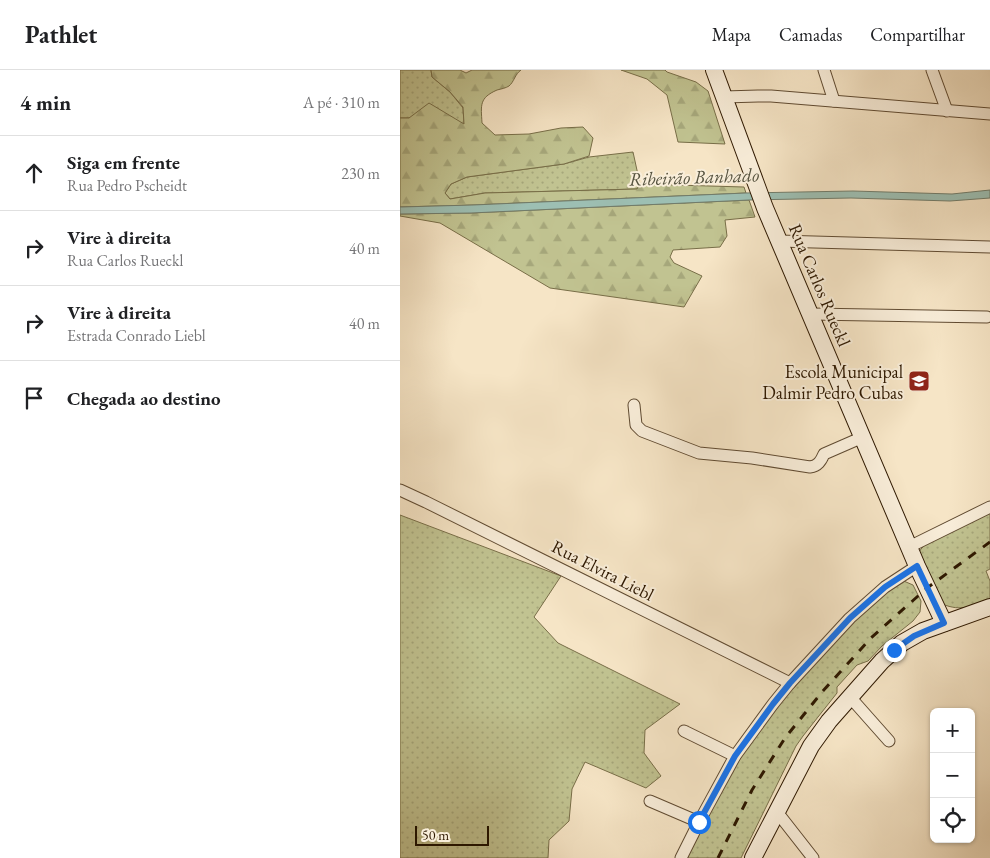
<!DOCTYPE html>
<html lang="pt">
<meta charset="utf-8">
<style>
:root{--surface:#fff;--page:#f2f2f2;--text:#202124;--muted:#757577;--line:#e0e0e0}
body{margin:0;font-family:"EB Garamond",serif;background:var(--page);color:var(--text)}
.controls{position:absolute;right:15px;bottom:15px;display:grid;overflow:hidden;border-radius:8px;box-shadow:0 1px 4px #0004}
.controls button{width:45px;height:45px;display:grid;place-items:center;padding:0;border:0;border-bottom:1px solid var(--line);background:var(--surface);color:var(--text);font:25px sans-serif}
.scale{position:absolute;left:15px;bottom:12px;width:74px;box-sizing:border-box;padding-left:5px;border:2px solid #2e1800;border-top:0;font-size:14px;line-height:18px;white-space:nowrap;color:#2e1800;-webkit-text-stroke:4px #f9eeda;paint-order:stroke}
.stop{position:absolute;width:15px;height:15px;margin:-11px;border:4px solid #1a73e8;border-radius:50%;background:#fff}
.stop.end{background:#1a73e8;border-color:#fff;box-shadow:0 1px 5px #0008}
.list{margin:0;padding:0;list-style:none}
h2{display:flex;justify-content:space-between;align-items:center;height:65px;margin:0;padding:0 20px;font-size:21px}
h2 small{font-size:16px;font-weight:400;color:var(--muted)}
.list li{display:grid;grid-template-columns:32px 1fr auto;gap:15px;align-items:center;box-sizing:border-box;height:75px;padding:0 20px;border-top:1px solid var(--line)}
.list b{display:block;font-size:19px;white-space:nowrap}
.list p{margin:0;font-size:16px;white-space:nowrap;color:var(--muted)}
.list em{font-size:16px;font-style:normal;color:var(--muted)}
.icon{flex:none;width:28px;height:28px;fill:none;stroke:currentColor;stroke-width:2;stroke-linecap:round;stroke-linejoin:round}
.map{position:relative;flex:none;width:590px;height:788px;overflow:hidden}
header{display:flex;align-items:center;gap:30px;box-sizing:border-box;height:70px;padding:0 25px;background:var(--surface);border-bottom:1px solid var(--line)}
header strong{font-size:24px}
nav{display:flex;gap:28px;margin-inline-start:auto;font-size:18px}
main{display:flex}
aside{flex:1;background:var(--surface)}
.map>svg:first-child{display:block}
.grass{fill:url(#grass-dots);stroke:#786e48}
.forest{fill:url(#forest-firs);stroke:#786e48}
.water{fill:#9dbfb3;stroke:#717c6b}
.lines{fill:none;stroke-linecap:round;stroke-linejoin:round}
.street-casing{stroke:#604b32;stroke-width:13}
.secondary-casing{stroke:#2e1800;stroke-width:18}
.street{stroke:#f9eeda;stroke-width:11}
.secondary{stroke:#f9eeda;stroke-width:16}
.rail{stroke:#2e1800;stroke-width:3;stroke-dasharray:9 9;stroke-linecap:butt}
.route{stroke:#1a73e8;stroke-width:6}
.labels{text-anchor:middle;dominant-baseline:central;stroke-width:4;stroke-linejoin:round;paint-order:stroke}
.street-label{font-size:18px;fill:#2e1800;stroke:#f9eeda}
.poi-label{font-size:18px;fill:#2e1800;stroke:#f9eeda;text-anchor:end}
.water-label{font-size:19px;font-style:italic;fill:#55523f;stroke:#f9eeda}
</style>
<header>
<strong>Pathlet</strong>
<nav><a>Mapa</a><a>Camadas</a><a>Compartilhar</a></nav>
</header>
<main>
<aside>
<h2>4 min<small>A pé · 310 m</small></h2>
<ul class="list">
<li><svg class="icon" aria-label="ahead" viewBox="0 0 24 24"><path d="M12 20V5M6 11l6-6 6 6"/></svg><div><b>Siga em frente</b><p>Rua Pedro Pscheidt</p></div><em>230 m</em></li>
<li><svg class="icon" aria-label="right" viewBox="0 0 24 24"><path d="M7 20v-9h11M14 6l5 5-5 5"/></svg><div><b>Vire à direita</b><p>Rua Carlos Rueckl</p></div><em>40 m</em></li>
<li><svg class="icon" aria-label="right" viewBox="0 0 24 24"><path d="M7 20v-9h11M14 6l5 5-5 5"/></svg><div><b>Vire à direita</b><p>Estrada Conrado Liebl</p></div><em>40 m</em></li>
<li><svg class="icon" aria-label="arrive" viewBox="0 0 24 24"><path d="M6 21V4h12l-3 4 3 4H6"/></svg><div><b>Chegada ao destino</b></div></li>
</ul>
</aside>
<div class="map">
<svg width="590" height="788" viewBox="0 0 590 788">
<defs>
<pattern id="grass-dots" width="8" height="8" patternUnits="userSpaceOnUse" patternTransform="scale(1.25)"><rect width="8" height="8" fill="#c1c391"/><path d="M2 2h.1M6 6h.1" fill="none" stroke="#a6a77b" stroke-width="1.8" stroke-linecap="round"/></pattern>
<pattern id="forest-firs" width="22" height="20" patternUnits="userSpaceOnUse" patternTransform="scale(1.25)"><rect width="22" height="20" fill="#c1c391"/><path d="M5 1l3.5 6h-7zM16 11l3.5 6h-7z" fill="#a6a77b"/></pattern>
</defs>
<rect width="100%" height="100%" fill="#f6e5c6"/>
<filter id="stains"><feTurbulence type="fractalNoise" baseFrequency=".004" numOctaves="4"/><feColorMatrix values="0 0 0 0 .2 0 0 0 0 .09 0 0 0 0 .02 0 0 0 .5 -.17"/></filter>
<radialGradient id="worn" r=".72"><stop offset=".6" stop-color="#630" stop-opacity="0"/><stop offset="1" stop-color="#630" stop-opacity=".3"/></radialGradient>
<g class="grass">
<path d="M 0,0 L 31,0 L 32,7 L 50,22 L 63,38 L 64,54 L 9,48 L 0,48 Z"/>
<path d="M 233,82 L 240,114 L 237,119 L 85,123 L 50,129 L 45,123 L 51,114 L 67,107 L 164,94 L 189,87 Z"/>
<path d="M 590,443 L 590,499 L 586,501 L 590,511 L 590,529 C 571,536 562,542 542,534 L 518,484 L 521,479 L 526,474 Z"/>
<path d="M 0,445 L 161,506 L 134,547 L 158,573 L 280,634 L 245,660 L 244,683 L 261,706 L 246,718 L 185,692 L 172,719 L 169,751 L 149,770 L 148,788 L 0,788 Z"/>
<path d="M 499,509 L 513,515 L 521,531 L 520,542 L 513,551 L 482,576 L 468,591 L 457,595 L 437,617 L 437,623 L 403,666 L 396,676 L 341,788 L 281,788 L 335,686 L 450,548 Z"/>
</g>
<g class="forest">
<path d="M 31,0 L 60,0 L 66,3 L 72,0 L 121,0 C 115,4 114,12 109,16 C 106,18 101,19 97,20 C 79,28 81,35 82,53 L 95,65 L 129,64 L 161,58 L 183,57 L 193,68 L 189,86 L 164,94 L 67,107 L 51,114 L 45,123 L 50,129 L 85,123 L 237,119 L 240,114 L 344,117 L 346,123 L 73,135 L 0,137 L 0,48 L 9,48 L 29,33 L 64,54 L 63,37 L 50,22 L 32,7 Z"/>
<path d="M 221,0 L 265,0 L 267,2 L 296,12 L 308,21 L 325,74 L 278,72 L 267,25 L 247,9 Z"/>
<path d="M 349,130 L 355,147 L 325,150 L 327,166 L 320,177 L 273,180 L 270,187 L 274,193 L 302,206 L 284,237 L 150,218 L 40,153 L 0,146 L 0,144 L 71,143 Z"/>
</g>
<path class="water" d="M 590,120 L 590,128 L 550,131 L 451,128 L 349,130 L 71,143 L 0,144 L 0,137 L 73,135 L 346,123 L 453,121 L 552,124 Z"/>
<g class="lines">
<g class="street-casing">
<g id="street">
<path d="M 424,0 L 434,31"/>
<path d="M 532,0 L 547,41"/>
<path d="M 324,27 L 358,26 L 371,26 L 590,44"/>
<path d="M 379,171 L 590,177"/>
<path d="M 411,244 L 587,247"/>
<path d="M 234,335 L 236,355 L 242,361 L 299,383 L 352,388 L 410,397 C 418,396 421,391 424,384 L 463,367"/>
<path d="M 0,420 L 26,432 L 390,613"/>
<path d="M 509,477 L 590,437"/>
<path d="M 450,627 L 489,671"/>
<path d="M 284,661 L 335,686"/>
<path d="M 250,731 L 299,752"/>
<path d="M 377,742 L 413,788"/>
<path d="M 281,788 L 299,752 L 335,686 L 373,634 L 390,613 L 450,548 L 485,517 L 517,496"/>
</g>
</g>
<g class="secondary-casing">
<g id="secondary">
<path d="M 314,0 L 365,138 L 517,496 L 544,553"/>
<path d="M 353,788 L 411,676 L 429,651 L 482,591 L 502,573 L 523,561 L 590,537"/>
</g>
</g>
<use href="#street" class="street"/>
<use href="#secondary" class="secondary"/>
<path class="rail" d="M 318,788 L 352,720 L 385,668 L 422,622 L 471,568 L 527,518 L 590,472"/>
</g>
<g class="lines">
<path class="route" d="M 299,752 L 335,686 L 373,634 L 390,613 L 450,548 L 485,517 L 517,496 L 544,553 L 514,566 L 494,580"/>
</g>
<defs>
<g id="school-square" transform="scale(1.125)"><rect x="-9" y="-9" width="18" height="18" rx="4" fill="#8f2418" stroke="#f9eeda"/><path d="M0-5L7-2L0 1L-7-2ZM-4 1L0 2.5L4 1V4Q0 6-4 4Z" fill="#fff"/></g>
</defs>
<g fill-rule="evenodd">
<use href="#school-square" x="519" y="311"/>
</g>
<g class="labels">
<g class="street-label">
<text transform="translate(420 215) rotate(67)">Rua Carlos Rueckl</text>
<text transform="translate(203 500) rotate(27)">Rua Elvira Liebl</text>
</g>
<g class="poi-label">
<text x="503" y="301">Escola Municipal<tspan x="503" dy="21">Dalmir Pedro Cubas</tspan></text>
</g>
<g class="water-label">
<text transform="translate(294 107) rotate(-2)">Ribeirão Banhado</text>
</g>
</g>
<rect width="100%" height="100%" filter="url(#stains)"/>
<rect width="100%" height="100%" fill="url(#worn)"/>
</svg>
<div class="controls">
<button>+</button>
<button>−</button>
<button><svg class="icon" aria-label="locate" viewBox="0 0 24 24"><circle cx="12" cy="12" r="6"/><path d="M12 2v4M12 18v4M2 12h4M18 12h4"/></svg></button>
</div>
<div class="scale">50 m</div>
<div class="stop" style="left:299px;top:752px"></div>
<div class="stop end" style="left:494px;top:580px"></div>
</div>
</main>
